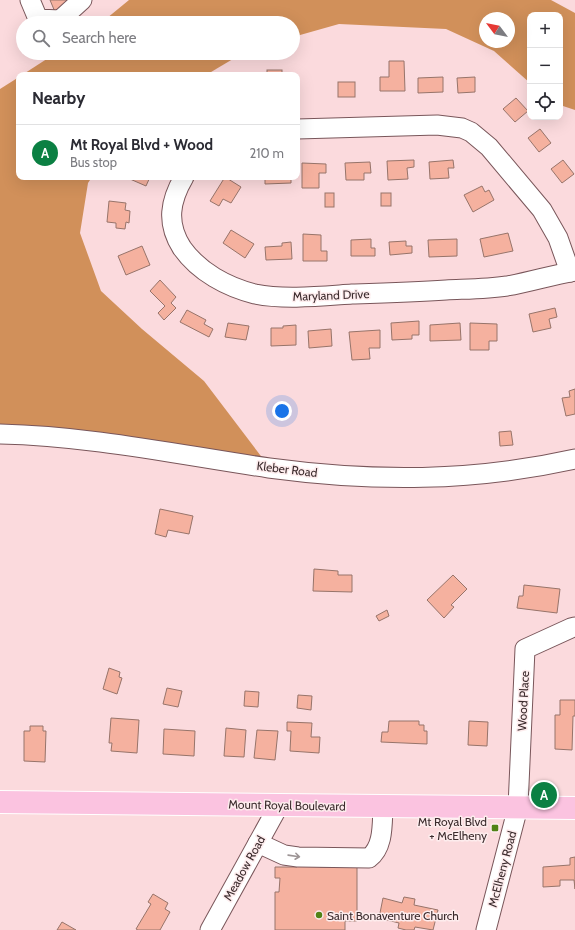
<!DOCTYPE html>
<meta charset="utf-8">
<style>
:root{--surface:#fff;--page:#f7f7f7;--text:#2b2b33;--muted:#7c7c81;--line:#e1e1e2;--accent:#0b8043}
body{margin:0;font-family:Cabin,sans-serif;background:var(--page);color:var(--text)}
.controls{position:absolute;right:12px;top:12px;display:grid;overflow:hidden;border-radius:8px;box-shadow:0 4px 16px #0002}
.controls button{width:36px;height:36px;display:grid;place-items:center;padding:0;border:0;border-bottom:1px solid var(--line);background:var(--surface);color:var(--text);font:20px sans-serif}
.compass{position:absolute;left:479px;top:12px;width:36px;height:36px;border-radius:50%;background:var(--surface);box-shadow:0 4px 16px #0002;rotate:302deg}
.you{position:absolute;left:282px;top:411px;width:14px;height:14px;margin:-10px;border:3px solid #fff;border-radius:50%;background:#1a73e8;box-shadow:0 0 0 6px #1a73e833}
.badge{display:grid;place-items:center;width:26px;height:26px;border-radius:50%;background:var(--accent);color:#fff;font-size:13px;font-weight:700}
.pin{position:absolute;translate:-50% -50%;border:2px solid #fff;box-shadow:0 1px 4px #0006}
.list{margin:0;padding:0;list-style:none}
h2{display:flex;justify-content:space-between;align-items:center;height:52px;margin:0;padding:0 16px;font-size:17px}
h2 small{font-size:13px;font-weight:400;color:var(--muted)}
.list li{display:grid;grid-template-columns:26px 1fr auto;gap:12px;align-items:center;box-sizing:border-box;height:56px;padding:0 16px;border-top:1px solid var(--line)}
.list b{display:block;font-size:15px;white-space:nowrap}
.list p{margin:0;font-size:13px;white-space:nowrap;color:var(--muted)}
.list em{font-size:13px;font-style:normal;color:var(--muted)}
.icon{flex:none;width:22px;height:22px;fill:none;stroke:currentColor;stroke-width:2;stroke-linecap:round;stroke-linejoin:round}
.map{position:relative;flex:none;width:575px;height:930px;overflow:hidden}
.search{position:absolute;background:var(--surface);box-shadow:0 4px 16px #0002;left:16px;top:16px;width:284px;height:44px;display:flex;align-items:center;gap:10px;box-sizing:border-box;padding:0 14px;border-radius:22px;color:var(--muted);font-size:15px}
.panel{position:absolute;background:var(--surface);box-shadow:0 4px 16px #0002;left:16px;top:72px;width:284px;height:108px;border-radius:8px}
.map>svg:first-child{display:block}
.forest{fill:#d1905a;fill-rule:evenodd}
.building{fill:#f5b19f;stroke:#97746a}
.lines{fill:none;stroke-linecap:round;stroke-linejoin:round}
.minor-casing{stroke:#79565a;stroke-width:21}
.major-casing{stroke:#fff;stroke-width:24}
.minor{stroke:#fff;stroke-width:19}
.major{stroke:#fbc3e0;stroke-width:22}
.oneway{stroke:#9d9596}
.poi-dot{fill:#518317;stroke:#fdeced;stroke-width:1.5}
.labels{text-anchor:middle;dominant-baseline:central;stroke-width:3;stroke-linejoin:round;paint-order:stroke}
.street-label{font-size:12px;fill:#3b2b2d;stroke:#fdeced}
.poi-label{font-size:12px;fill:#3b2b2d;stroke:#fdeced;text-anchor:end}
</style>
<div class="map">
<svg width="575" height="930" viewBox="0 0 575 930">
<rect width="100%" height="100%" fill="#fbdadd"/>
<g class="forest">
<path d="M 129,0 L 551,0 L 575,13 L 575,110 L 560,105 L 560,15 L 530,15 L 530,83 L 494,51 L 446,29 L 339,24 L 293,37 L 293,23 L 101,23 ZM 485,18 L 509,18 L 509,42 L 485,42 Z"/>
<path d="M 56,53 L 243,53 L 206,75 L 22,75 Z"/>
<path d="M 19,77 L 19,177 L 92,177 L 88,183 L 80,233 L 101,291 L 142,329 L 204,381 L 270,468 L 0,434 L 0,89 Z"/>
</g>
<g class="building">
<path d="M 50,0 L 68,0 L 55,12 Z"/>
<path d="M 389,61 L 404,61 L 405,91 L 380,91 L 380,77 L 389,77 Z"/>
<rect x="267" y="70" width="15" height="5"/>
<path d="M 443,77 L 443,92 L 418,93 L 418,78 Z"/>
<path d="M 475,77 L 475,92 L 458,93 L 457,78 Z"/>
<rect x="338" y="82" width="17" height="15"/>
<path d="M 516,98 L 528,111 L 515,122 L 503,109 Z"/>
<path d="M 540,129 L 551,143 L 539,152 L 528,138 Z"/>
<path d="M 414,160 L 414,167 L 407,168 L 408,179 L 388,180 L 387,161 Z"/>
<path d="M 453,160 L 454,168 L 448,168 L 449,178 L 430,179 L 429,162 Z"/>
<path d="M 563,160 L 574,174 L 562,183 L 551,169 Z"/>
<path d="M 370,162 L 371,173 L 364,173 L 364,180 L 346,180 L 345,163 Z"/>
<path d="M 302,163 L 326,164 L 326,173 L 319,173 L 319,188 L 302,188 Z"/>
<path d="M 130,177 L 150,177 L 146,186 L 130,179 Z"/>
<path d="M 225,177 L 241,187 L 231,203 L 223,199 L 219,206 L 210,201 Z"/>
<path d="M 265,177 L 291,177 L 291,183 L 265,184 Z"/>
<path d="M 482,186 L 485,192 L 489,190 L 494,200 L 473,212 L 464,195 Z"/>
<rect x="325" y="193" width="9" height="14"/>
<rect x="381" y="193" width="10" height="13"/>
<path d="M 109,201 L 126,203 L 125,210 L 130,211 L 129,223 L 126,222 L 125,229 L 116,228 L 116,223 L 107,222 Z"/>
<path d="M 231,230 L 254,244 L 245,258 L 223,243 Z"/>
<path d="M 508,233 L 513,251 L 484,257 L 480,239 Z"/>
<path d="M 303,234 L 321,235 L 321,251 L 327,251 L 327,261 L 303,261 Z"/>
<path d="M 371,239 L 371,248 L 375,248 L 375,256 L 351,256 L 351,240 Z"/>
<path d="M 457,239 L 457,256 L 429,257 L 428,240 Z"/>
<path d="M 406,241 L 406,246 L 412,246 L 412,253 L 390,255 L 389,242 Z"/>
<path d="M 291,242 L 292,259 L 266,260 L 265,247 L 282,246 L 282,243 Z"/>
<path d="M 142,246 L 150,265 L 126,275 L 118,256 Z"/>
<path d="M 160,280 L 176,297 L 171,303 L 176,308 L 164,320 L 158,313 L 165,306 L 150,291 Z"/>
<path d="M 555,308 L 557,317 L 549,319 L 551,328 L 533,332 L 529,314 Z"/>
<path d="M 187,310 L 206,320 L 204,324 L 213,329 L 209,337 L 180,322 Z"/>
<path d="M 419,321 L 419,335 L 412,335 L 412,339 L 392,340 L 391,323 Z"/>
<path d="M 228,323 L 249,326 L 246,340 L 225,337 Z"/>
<path d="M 460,323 L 461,340 L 430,341 L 430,325 Z"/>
<path d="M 470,323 L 497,324 L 497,341 L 489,341 L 489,350 L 470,350 Z"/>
<path d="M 296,325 L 296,345 L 271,346 L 271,328 L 283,328 L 283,326 Z"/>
<path d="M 331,329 L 332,346 L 309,348 L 308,331 Z"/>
<path d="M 380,330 L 380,348 L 369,348 L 370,359 L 352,360 L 349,332 Z"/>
<path d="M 575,389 L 575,414 L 566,416 L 562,398 L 570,397 L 569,391 Z"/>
<path d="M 511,431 L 513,445 L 500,446 L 499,432 Z"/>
<path d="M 160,509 L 193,516 L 189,534 L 168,530 L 166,537 L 155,534 Z"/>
<path d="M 314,569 L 338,571 L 338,575 L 352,575 L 352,592 L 313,591 Z"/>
<path d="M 453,575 L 467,589 L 451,605 L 454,607 L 444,618 L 427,600 Z"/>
<path d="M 524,585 L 560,589 L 557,613 L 517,608 L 519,596 L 523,596 Z"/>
<path d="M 387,610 L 389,616 L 379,621 L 376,616 Z"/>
<path d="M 109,668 L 120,672 L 119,677 L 122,678 L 117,694 L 103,689 Z"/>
<path d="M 167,688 L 182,691 L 178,707 L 163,704 Z"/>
<path d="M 245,691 L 259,692 L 258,707 L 244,706 Z"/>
<path d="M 298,695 L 312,696 L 311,710 L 297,708 Z"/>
<path d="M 560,700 L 575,700 L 575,716 L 573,716 L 572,750 L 555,749 L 555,715 L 560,715 Z"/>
<path d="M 111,718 L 139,720 L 137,753 L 111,751 L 112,743 L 109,743 Z"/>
<path d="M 389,721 L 419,721 L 419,725 L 424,725 L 424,731 L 427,731 L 427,744 L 381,742 L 382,732 L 388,732 Z"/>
<path d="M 469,721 L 488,722 L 487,746 L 468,745 Z"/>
<path d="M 287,722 L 312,723 L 311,737 L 320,737 L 319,753 L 290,751 L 291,731 L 287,731 Z"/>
<path d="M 30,726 L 43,726 L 43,731 L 46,731 L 45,762 L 24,761 L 24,731 L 30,731 Z"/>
<path d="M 226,728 L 246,730 L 244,757 L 224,756 Z"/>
<path d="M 164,729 L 195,731 L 194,756 L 163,754 Z"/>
<path d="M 257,730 L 278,731 L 275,760 L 254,758 Z"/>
<path d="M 575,857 L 575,889 L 574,880 L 560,880 L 560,886 L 543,887 L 543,867 L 570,865 L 570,858 Z"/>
<path d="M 297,861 L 320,861 L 320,867 L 357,867 L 357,921 L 345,921 L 345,930 L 275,930 L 275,892 L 279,892 L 280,878 L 275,878 L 275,867 L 297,867 Z"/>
<path d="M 153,894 L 168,903 L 165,909 L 170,912 L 160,930 L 138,930 L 136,929 L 151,904 L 148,902 Z"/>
<path d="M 404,897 L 415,899 L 414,905 L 438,910 L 433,930 L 415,927 L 414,930 L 406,930 L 398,928 L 399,923 L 379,918 L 383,898 L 402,903 Z"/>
<path d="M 62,922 L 76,930 L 57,930 Z"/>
</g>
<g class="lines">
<g class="minor-casing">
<g id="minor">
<path d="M 30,0 L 38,19 L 60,20 L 82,0"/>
<path d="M 297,129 L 437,125 L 462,128 L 471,132 L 489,147 L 542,210 L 558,238 L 570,272"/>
<path d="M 184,177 C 170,201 166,223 182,248 C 199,272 227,287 255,294 C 284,300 322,296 352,294 C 383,293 415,292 446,290 C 466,289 487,289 507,286 C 530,282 552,275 575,271"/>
<path d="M 0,434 C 91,436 180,455 269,468 C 374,482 472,482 575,459"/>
<path d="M 258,843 L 284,855 L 298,857 L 369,858 C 384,847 382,823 383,807"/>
<path d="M 210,930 L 279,805"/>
<path d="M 486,930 L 518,807 L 525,649 L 571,628 L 575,627"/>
</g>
</g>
<g class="major-casing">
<path id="major" d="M 0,802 L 575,808"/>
</g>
<use href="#minor" class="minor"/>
<use href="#major" class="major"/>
</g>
<defs><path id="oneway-shaft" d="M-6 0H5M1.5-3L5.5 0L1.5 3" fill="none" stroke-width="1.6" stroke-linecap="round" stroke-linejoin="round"/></defs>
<use class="oneway" href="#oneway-shaft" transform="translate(294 856) rotate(8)"/>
<g class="poi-dot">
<rect x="491" y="824" width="8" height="8" rx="2"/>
<circle cx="319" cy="915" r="4"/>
</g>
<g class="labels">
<g class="street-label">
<text transform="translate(331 295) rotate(-2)">Maryland Drive</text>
<text transform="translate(287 469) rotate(7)">Kleber Road</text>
<text transform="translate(523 701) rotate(-87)">Wood Place</text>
<text transform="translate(287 805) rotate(1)">Mount Royal Boulevard</text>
<text transform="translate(244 868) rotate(-61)">Meadow Road</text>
<text transform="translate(502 869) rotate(-75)">McElheny Road</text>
</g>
<g class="poi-label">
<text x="487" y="821">Mt Royal Blvd<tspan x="487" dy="14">+ McElheny</tspan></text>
<text x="327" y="915" text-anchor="start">Saint Bonaventure Church</text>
</g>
</g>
</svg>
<div class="controls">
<button>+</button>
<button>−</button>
<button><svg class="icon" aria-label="locate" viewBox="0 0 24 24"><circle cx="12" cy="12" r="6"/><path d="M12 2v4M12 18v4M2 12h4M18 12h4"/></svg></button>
</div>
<svg class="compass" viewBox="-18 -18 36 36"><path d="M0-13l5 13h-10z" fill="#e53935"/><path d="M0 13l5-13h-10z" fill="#7c7c81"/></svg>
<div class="you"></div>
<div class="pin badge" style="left:544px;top:795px">A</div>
<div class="search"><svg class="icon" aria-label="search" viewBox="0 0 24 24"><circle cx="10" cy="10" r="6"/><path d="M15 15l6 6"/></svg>Search here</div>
<section class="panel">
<h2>Nearby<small></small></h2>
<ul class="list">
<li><span class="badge">A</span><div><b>Mt Royal Blvd + Wood</b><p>Bus stop</p></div><em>210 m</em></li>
</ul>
</section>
</div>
